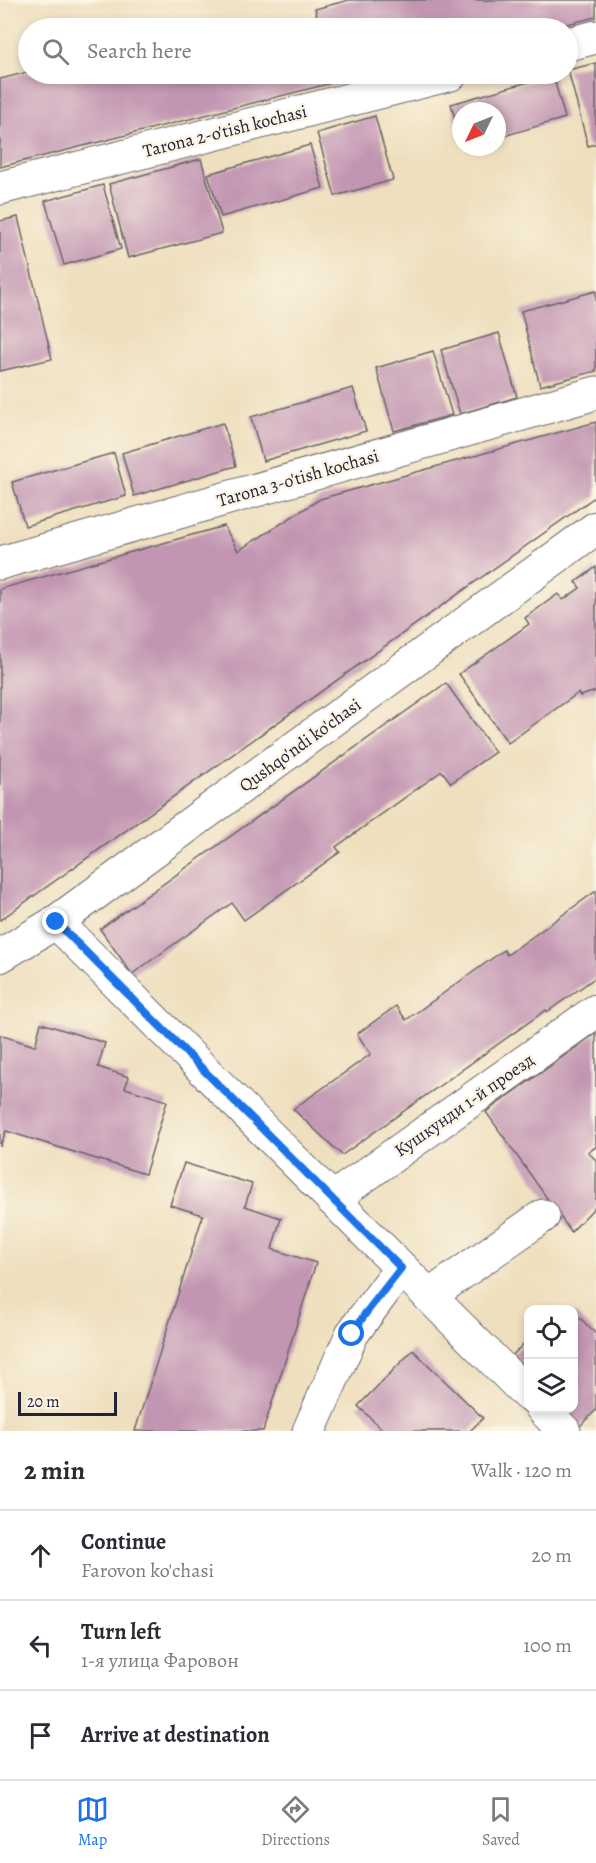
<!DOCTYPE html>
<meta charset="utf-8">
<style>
:root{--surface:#fff;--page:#f7f7f7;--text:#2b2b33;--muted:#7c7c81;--line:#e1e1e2;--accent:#1a73e8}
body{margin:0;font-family:Alegreya,serif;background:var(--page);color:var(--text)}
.controls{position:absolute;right:18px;bottom:18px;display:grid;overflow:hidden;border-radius:12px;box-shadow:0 3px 9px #0003}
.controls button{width:54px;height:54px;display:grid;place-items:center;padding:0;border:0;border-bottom:2px solid var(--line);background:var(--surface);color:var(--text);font:30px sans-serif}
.compass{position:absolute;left:452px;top:102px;width:54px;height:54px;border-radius:50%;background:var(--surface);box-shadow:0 3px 9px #0003;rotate:227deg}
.scale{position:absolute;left:18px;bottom:15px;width:99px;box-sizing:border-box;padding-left:6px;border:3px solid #22223b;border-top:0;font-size:16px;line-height:21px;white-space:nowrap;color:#22223b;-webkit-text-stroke:4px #fcf5e5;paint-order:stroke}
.stop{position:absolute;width:18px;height:18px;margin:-14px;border:4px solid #1a73e8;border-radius:50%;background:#fff}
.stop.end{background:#1a73e8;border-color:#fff;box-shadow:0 2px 6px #0008}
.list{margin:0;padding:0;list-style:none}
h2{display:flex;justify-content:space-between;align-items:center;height:78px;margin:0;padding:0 24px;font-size:26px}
h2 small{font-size:20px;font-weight:400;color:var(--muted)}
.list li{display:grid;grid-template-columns:39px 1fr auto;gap:18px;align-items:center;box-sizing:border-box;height:90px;padding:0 24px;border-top:2px solid var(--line)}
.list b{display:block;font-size:22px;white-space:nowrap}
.list p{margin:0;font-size:20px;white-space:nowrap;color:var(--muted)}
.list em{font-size:20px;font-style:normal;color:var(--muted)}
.icon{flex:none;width:33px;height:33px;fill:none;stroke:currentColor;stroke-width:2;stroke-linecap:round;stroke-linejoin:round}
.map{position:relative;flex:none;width:596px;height:1431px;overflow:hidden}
.search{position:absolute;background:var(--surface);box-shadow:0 3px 9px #0003;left:18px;right:18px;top:18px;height:66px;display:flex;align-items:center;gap:15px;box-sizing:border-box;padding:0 21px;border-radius:33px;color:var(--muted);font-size:22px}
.sheet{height:348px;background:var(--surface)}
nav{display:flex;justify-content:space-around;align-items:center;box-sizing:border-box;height:84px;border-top:2px solid var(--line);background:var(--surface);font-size:16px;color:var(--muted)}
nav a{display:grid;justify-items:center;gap:3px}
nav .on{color:var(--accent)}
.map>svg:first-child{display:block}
.building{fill:#c296b2}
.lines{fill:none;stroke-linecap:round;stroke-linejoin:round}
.minor-casing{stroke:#696469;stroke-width:35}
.minor{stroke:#fff;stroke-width:33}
.route{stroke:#1a73e8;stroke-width:8}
.labels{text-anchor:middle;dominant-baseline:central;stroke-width:5;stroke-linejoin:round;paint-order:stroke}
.street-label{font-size:18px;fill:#22223b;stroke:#fcf5e5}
</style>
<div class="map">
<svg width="596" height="1431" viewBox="0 0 596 1431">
<rect width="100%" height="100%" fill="#fcf5e5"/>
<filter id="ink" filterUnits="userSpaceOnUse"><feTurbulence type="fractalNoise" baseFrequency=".0167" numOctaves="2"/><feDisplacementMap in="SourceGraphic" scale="12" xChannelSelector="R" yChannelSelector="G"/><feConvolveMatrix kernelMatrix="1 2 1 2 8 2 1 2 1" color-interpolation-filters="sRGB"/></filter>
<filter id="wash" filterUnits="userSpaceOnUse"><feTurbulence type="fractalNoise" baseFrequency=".008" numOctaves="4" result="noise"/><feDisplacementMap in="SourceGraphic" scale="24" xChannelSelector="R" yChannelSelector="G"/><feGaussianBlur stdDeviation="1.35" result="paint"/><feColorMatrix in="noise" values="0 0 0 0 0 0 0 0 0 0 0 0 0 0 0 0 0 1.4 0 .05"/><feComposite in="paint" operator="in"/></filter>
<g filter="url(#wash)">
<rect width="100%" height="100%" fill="#eedfbe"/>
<g id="blocks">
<g class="building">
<path d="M 349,0 L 596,0 L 596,17 L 551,28 L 320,28 L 315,9 Z"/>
<path d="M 596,63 L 596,144 L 588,146 L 568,70 Z"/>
<path d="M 28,72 L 28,74 L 368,74 L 0,167 L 0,79 Z"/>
<path d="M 553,75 L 565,118 L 497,138 L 497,111 L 461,111 L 460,137 L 451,104 Z"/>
<path d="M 375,116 L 393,180 L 335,196 L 317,133 Z"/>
<path d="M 310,145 L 323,188 L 221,217 L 208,174 Z"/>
<path d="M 201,159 L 222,233 L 128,258 L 109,184 Z"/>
<path d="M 103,185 L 121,249 L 64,265 L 45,201 Z"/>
<path d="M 18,217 L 52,359 L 0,371 L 0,221 Z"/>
<path d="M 596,291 L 596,371 L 540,386 L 521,311 Z"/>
<path d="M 499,333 L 517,397 L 460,414 L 441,350 Z"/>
<path d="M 433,351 L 452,415 L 394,431 L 376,368 Z"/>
<path d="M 353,388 L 366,431 L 263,461 L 251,417 Z"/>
<path d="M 596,422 L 596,496 L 0,920 L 0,589 L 224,526 L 238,551 L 320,499 Z"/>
<path d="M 223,423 L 236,466 L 134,496 L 122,453 Z"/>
<path d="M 114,453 L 126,496 L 25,526 L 12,482 Z"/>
<path d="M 596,567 L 596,691 L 580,696 L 578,693 L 508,743 L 459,674 L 529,624 L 525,618 L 558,594 L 563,600 L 580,588 L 576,582 Z"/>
<path d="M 446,683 L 495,752 L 451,783 L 442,771 L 336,847 L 340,852 L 244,920 L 232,903 L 132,974 L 100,929 Z"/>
<path d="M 596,891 L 596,977 L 547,1012 L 546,1010 L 342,1155 L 293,1109 L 371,1054 L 357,1034 L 396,1006 L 406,1020 L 504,950 L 507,955 Z"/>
<path d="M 41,1023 L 105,1043 L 98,1067 L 129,1077 L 125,1088 L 167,1101 L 145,1174 L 6,1131 L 0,1147 L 0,1035 L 35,1046 Z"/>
<path d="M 596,1033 L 596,1147 L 588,1152 L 596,1160 L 596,1206 L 571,1232 L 486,1112 Z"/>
<path d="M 184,1163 L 252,1184 L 245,1206 L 281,1218 L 272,1249 L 316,1263 L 263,1431 L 135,1431 L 203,1215 L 170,1205 Z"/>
<path d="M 574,1312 L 596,1334 L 596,1410 L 579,1427 L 560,1408 L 574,1408 Z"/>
<path d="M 528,1339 L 528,1378 L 509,1359 Z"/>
<path d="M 413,1350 L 483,1418 L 470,1431 L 384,1431 L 358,1406 Z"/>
</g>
</g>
</g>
<g filter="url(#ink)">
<use href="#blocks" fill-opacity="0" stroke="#696469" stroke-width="1.5"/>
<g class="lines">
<g class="minor-casing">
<g id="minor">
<path d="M 568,44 L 596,37"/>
<path d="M 0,188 L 451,74"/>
<path d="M 0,563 L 596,393"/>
<path d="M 56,922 L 528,1395"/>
<path d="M 0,956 L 56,922 L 596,528"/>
<path d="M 332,1199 L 596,1011"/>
<path d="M 429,1296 L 543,1216"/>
<path d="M 542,1408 L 564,1431"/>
<path d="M 309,1431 L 352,1334 L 401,1268"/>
</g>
</g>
<use href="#minor" class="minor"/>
</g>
</g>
<g class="lines" filter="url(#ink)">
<path class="route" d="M 56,922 L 401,1268 L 365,1314 L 352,1334"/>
</g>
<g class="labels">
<g class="street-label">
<text transform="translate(225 131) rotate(-14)">Tarona 2-o'tish kochasi</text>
<text transform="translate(298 478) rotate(-16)">Tarona 3-o'tish kochasi</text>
<text transform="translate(300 745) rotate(-36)">Qushqo'ndi ko'chasi</text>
<text transform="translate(464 1105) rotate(-35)">Кушкунди 1-й проезд</text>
</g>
</g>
</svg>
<div class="controls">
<button><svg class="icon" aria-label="locate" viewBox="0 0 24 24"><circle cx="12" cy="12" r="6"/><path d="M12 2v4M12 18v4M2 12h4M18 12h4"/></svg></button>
<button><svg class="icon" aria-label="layers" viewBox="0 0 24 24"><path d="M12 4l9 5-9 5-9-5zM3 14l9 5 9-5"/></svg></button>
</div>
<svg class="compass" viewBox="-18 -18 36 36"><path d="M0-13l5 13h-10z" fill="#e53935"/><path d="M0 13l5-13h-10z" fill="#7c7c81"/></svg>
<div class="scale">20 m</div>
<div class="stop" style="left:352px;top:1334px"></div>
<div class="stop end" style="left:56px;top:922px"></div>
<div class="search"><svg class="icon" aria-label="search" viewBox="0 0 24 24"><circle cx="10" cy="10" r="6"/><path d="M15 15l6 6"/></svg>Search here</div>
</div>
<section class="sheet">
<h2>2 min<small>Walk · 120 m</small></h2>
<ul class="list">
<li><svg class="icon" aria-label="ahead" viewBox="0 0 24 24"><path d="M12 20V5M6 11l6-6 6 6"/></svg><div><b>Continue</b><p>Farovon ko'chasi</p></div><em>20 m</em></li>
<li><svg class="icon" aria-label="left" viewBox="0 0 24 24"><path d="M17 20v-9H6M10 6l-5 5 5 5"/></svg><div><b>Turn left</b><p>1-я улица Фаровон</p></div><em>100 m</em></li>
<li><svg class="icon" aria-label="arrive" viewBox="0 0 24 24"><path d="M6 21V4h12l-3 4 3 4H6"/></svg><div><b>Arrive at destination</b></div></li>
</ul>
</section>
<nav>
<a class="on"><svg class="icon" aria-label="map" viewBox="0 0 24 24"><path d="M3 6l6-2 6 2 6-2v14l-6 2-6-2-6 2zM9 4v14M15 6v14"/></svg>Map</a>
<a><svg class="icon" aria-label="directions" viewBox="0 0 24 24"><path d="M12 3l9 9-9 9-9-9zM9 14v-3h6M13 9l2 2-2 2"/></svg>Directions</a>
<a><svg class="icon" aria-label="saved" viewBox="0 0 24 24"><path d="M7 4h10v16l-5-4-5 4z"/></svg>Saved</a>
</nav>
